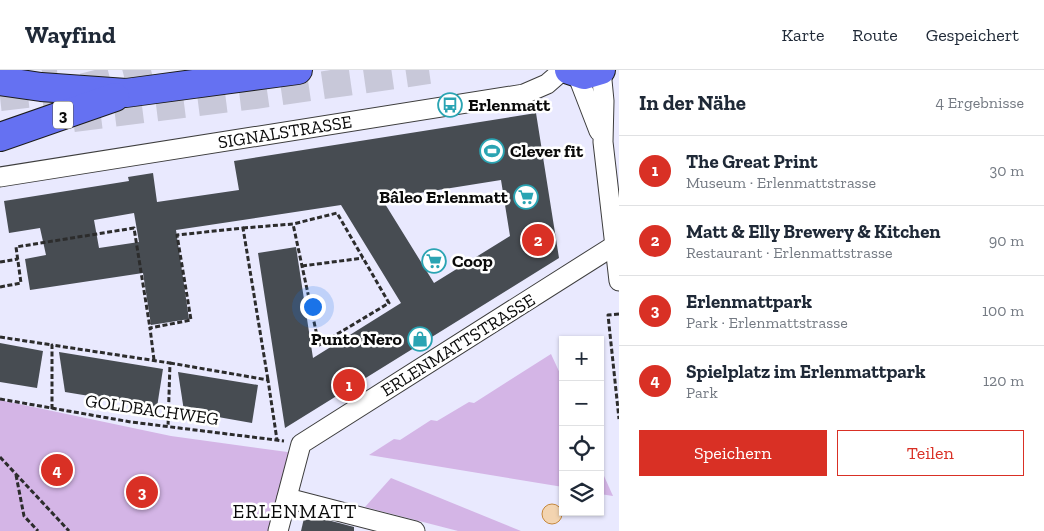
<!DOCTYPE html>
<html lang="de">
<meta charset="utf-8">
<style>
:root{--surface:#fff;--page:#f6f6f7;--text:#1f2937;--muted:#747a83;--line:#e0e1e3;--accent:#d93025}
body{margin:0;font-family:"Zilla Slab",serif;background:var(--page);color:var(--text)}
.controls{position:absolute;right:15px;bottom:15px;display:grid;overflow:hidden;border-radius:0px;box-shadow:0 1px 4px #0004}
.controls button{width:45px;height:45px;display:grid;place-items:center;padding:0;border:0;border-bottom:1px solid var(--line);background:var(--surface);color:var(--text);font:25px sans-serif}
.you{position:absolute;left:312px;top:236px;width:18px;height:18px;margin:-12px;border:4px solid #fff;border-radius:50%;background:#1a73e8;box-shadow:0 0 0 8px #1a73e833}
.badge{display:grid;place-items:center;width:32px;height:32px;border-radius:50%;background:var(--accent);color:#fff;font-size:16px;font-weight:700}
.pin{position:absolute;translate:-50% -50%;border:2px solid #fff;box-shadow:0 1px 5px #0006}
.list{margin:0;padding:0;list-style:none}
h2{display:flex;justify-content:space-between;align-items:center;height:65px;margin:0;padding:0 20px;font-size:21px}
h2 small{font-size:16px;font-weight:400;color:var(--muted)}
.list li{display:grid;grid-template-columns:32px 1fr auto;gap:15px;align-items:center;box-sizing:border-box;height:70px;padding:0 20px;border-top:1px solid var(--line)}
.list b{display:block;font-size:19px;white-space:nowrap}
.list p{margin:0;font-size:16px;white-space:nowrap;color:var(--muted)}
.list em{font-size:16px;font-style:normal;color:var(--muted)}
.actions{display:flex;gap:10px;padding:15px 20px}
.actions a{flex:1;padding:11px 0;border:1px solid var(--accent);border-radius:0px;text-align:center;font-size:18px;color:var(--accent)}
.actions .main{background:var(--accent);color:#fff}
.icon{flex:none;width:28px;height:28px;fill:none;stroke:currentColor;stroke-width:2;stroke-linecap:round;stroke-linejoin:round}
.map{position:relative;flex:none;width:619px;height:461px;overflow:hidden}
header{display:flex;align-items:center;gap:30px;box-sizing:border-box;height:70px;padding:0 25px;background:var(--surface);border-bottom:1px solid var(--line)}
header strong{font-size:24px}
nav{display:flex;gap:28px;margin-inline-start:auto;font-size:18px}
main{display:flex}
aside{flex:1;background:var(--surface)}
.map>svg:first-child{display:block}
.green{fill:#d4b5e6}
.water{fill:#f3d4b0;stroke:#c6883b}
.building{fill:#474c52;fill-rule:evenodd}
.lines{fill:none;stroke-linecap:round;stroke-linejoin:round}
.motorway-tunnel{stroke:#c8c8d9;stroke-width:28;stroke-dasharray:28 14;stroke-linecap:butt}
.minor-casing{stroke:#3d3d3d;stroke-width:21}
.primary-casing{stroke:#1b1b1b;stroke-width:30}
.path{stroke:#2c2c2c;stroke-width:3;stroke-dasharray:5 2.5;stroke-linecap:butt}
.minor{stroke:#fff;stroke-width:19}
.primary{stroke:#6571f2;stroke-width:28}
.labels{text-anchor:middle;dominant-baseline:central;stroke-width:5;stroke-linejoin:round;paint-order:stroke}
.shield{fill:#fff;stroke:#545454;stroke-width:1}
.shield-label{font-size:16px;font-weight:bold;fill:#0a0a0a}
.poi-label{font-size:18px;font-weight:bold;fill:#0a0a0a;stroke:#fff;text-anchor:start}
.street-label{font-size:18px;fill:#0a0a0a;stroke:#fff}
.quarter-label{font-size:20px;letter-spacing:1px;fill:#0a0a0a;stroke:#fff}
</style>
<header>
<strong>Wayfind</strong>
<nav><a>Karte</a><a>Route</a><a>Gespeichert</a></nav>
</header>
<main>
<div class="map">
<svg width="619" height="461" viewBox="0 0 619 461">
<rect width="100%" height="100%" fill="#e9e9fe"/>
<g class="green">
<path d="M 551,284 L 563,310 L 563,417 L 369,385 L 394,369 L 400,370 L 431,350 L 437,351 L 469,332 L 474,333 Z"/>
<path d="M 0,330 L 171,366 L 295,383 L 275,461 L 0,461 Z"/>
<path d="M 600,397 L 613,426 L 600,424 Z"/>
<path d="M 391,408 L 521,461 L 458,461 L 365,437 Z"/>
</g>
<circle class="water" cx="552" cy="444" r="10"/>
<g class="building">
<path d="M 536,43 L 559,188 L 285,358 L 258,183 L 296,177 L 313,288 L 401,233 L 341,135 L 176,160 L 189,249 L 151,255 L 143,203 L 30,220 L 25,189 L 46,185 L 40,158 L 9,163 L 4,131 L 129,111 L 128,107 L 153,103 L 157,132 L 239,120 L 234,91 ZM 501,110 L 510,166 L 434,213 L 382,129 ZM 134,143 L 139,172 L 99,178 L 94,150 Z"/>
<path d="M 0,273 L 43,281 L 37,318 L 0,312 Z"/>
<path d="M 59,282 L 163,299 L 157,337 L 65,322 Z"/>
<path d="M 178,302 L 258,315 L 252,353 L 184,341 Z"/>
<path d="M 305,444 L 354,457 L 354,461 L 301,461 Z"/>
</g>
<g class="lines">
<g class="motorway-tunnel">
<path d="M 0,6 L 57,0"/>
<path d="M 0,27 L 81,18 L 151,0"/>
<path d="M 73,48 L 255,25 L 429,0"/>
</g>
<g class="minor-casing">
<g id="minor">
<path d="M 601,0 L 604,31 L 603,72 L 619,211"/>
<path d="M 577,4 L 599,61"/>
<path d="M 0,107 L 524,24 L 547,14 L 563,0"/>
<path d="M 287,428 L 415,461"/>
<path d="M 278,461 L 301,374 L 615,175"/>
</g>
</g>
<g class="primary-casing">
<g id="primary">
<path d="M 569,0 L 584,5 L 601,0"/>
<path d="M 0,11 L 41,17 L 126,23 L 298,0"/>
<path d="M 0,67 L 115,27"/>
</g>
</g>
<g class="path">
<path d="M 243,158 L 293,154 L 319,275 L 389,233 L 337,143 L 293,154"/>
<path d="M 0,192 L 18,189"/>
<path d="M 302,196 L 363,188"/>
<path d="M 0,217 L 21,213 L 16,177 L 134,158 L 150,258"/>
<path d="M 619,244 L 608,245 L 619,349"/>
<path d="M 0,267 L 52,275"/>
<path d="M 154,290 L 150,258 L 191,250 L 177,165 L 243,158 L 268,310"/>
<path d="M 170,293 L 268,310 L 277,370"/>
<path d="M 0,329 L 131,352 L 284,371"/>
<path d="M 52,339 L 52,275 L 170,293 L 168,357"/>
<path d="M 0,387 L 69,461"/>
<path d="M 16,405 L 24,446 L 38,461"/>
</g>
<use href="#minor" class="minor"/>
<use href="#primary" class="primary"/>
</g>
<defs>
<g id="bus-ring" transform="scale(1.25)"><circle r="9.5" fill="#fff" stroke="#2aa4b3" stroke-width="1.5"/><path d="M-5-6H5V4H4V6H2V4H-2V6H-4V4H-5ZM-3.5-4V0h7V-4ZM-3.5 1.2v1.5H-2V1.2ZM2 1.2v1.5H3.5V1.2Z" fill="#2aa4b3"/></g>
<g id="stadium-ring" transform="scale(1.25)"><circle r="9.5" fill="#fff" stroke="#2aa4b3" stroke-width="1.5"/><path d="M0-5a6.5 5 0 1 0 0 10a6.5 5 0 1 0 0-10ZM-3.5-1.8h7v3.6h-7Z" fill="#2aa4b3"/></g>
<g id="supermarket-ring" transform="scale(1.25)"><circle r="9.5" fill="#fff" stroke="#2aa4b3" stroke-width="1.5"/><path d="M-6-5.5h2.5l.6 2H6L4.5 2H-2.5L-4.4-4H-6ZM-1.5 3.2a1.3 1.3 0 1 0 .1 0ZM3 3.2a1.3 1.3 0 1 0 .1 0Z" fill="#2aa4b3"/></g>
<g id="shop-ring" transform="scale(1.25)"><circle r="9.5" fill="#fff" stroke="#2aa4b3" stroke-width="1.5"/><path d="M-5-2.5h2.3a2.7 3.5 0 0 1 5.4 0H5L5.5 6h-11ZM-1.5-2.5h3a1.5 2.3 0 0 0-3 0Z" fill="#2aa4b3"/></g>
</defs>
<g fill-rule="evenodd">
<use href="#bus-ring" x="450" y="35"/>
<use href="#stadium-ring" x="492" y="81"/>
<use href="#supermarket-ring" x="526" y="127"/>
<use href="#supermarket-ring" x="434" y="191"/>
<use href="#shop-ring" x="420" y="269"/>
</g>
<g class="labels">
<rect class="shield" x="53" y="31.5" width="20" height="27" rx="4"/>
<g class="shield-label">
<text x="63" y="45">3</text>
</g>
<g class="poi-label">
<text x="468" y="35">Erlenmatt</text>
<text x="510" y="81">Clever fit</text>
<text x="508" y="127" text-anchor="end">Bâleo Erlenmatt</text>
<text x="452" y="191">Coop</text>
<text x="402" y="269" text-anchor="end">Punto Nero</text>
</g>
<g class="street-label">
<text transform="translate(285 62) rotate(-9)">SIGNALSTRASSE</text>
<text transform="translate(458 275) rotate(-32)">ERLENMATTSTRASSE</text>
<text transform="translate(152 340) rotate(8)">GOLDBACHWEG</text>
</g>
<g class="quarter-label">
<text x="295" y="441">ERLENMATT</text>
</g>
</g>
</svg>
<div class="controls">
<button>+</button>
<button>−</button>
<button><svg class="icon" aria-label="locate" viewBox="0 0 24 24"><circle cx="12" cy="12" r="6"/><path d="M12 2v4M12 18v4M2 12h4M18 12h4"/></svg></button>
<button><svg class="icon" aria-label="layers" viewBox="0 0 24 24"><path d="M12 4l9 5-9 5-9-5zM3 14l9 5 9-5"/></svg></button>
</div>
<div class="you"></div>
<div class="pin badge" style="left:349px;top:315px">1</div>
<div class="pin badge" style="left:538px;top:170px">2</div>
<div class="pin badge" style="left:142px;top:422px">3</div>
<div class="pin badge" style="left:57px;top:400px">4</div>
</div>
<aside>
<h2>In der Nähe<small>4 Ergebnisse</small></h2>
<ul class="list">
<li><span class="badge">1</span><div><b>The Great Print</b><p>Museum · Erlenmattstrasse</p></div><em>30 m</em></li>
<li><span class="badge">2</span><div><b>Matt &amp; Elly Brewery &amp; Kitchen</b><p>Restaurant · Erlenmattstrasse</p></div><em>90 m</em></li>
<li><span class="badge">3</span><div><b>Erlenmattpark</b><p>Park · Erlenmattstrasse</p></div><em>100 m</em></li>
<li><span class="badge">4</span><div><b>Spielplatz im Erlenmattpark</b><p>Park</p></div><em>120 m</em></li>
</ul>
<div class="actions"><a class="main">Speichern</a><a>Teilen</a></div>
</aside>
</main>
